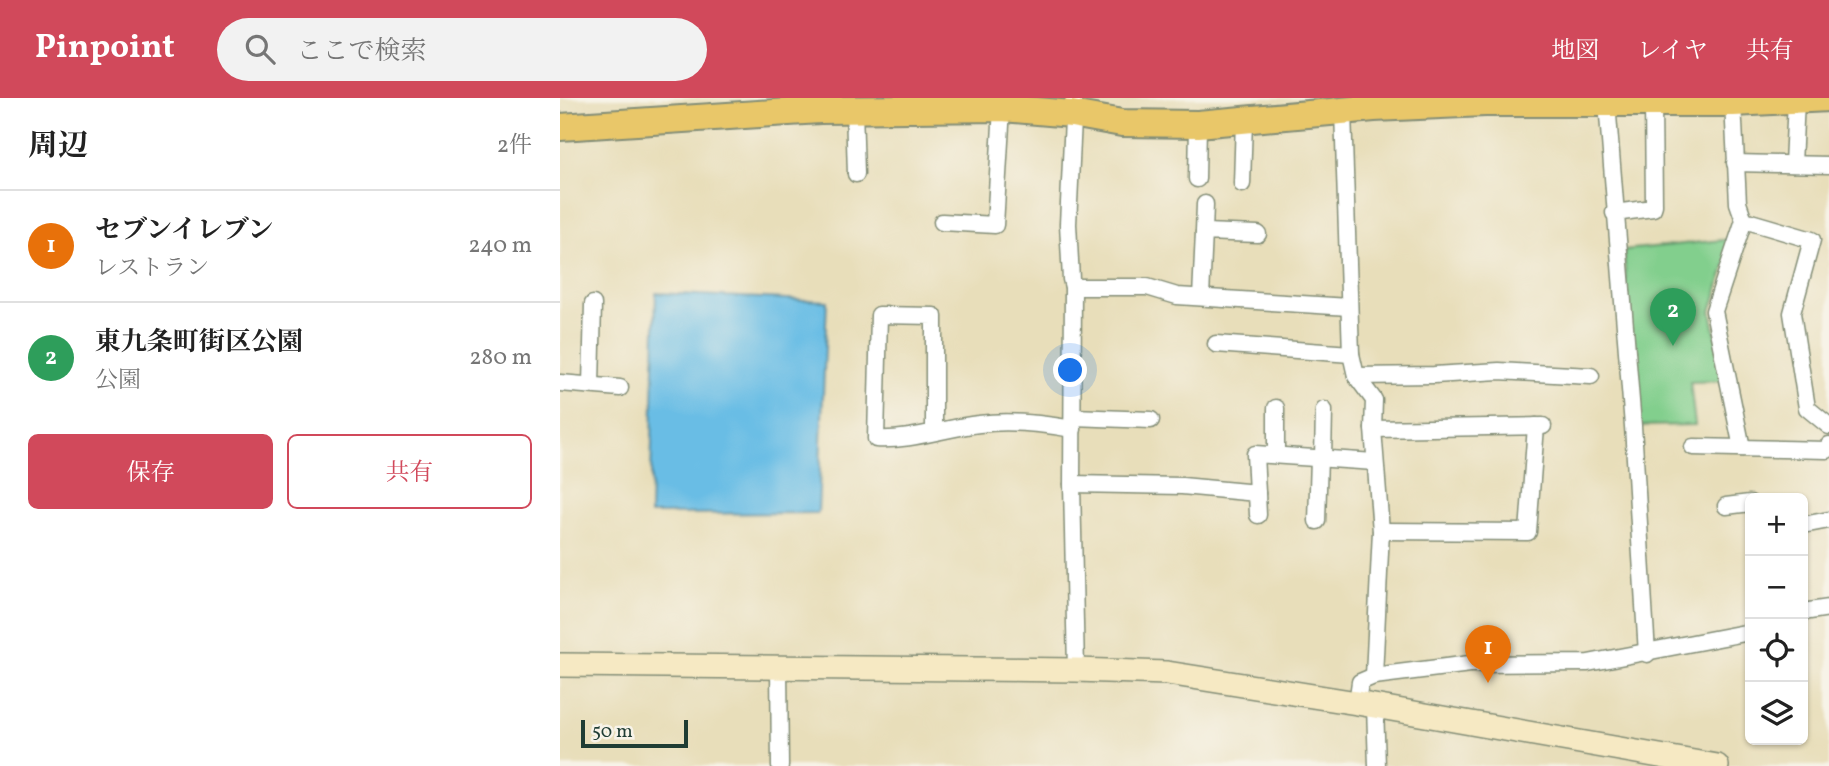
<!DOCTYPE html>
<html lang="ja">
<meta charset="utf-8">
<style>
:root{--surface:#fff;--page:#f2f2f2;--text:#222;--muted:#767676;--line:#e0e0e0;--accent:#d1495b}
body{margin:0;font-family:Vollkorn,"Noto Serif JP",serif;background:var(--page);color:var(--text)}
.controls{position:absolute;right:21px;bottom:21px;display:grid;overflow:hidden;border-radius:10px;box-shadow:0 2px 5px #0004}
.controls button{width:63px;height:63px;display:grid;place-items:center;padding:0;border:0;border-bottom:2px solid var(--line);background:var(--surface);color:var(--text);font:35px sans-serif}
.scale{position:absolute;left:21px;bottom:18px;width:107px;box-sizing:border-box;padding-left:7px;border:4px solid #1f3d34;border-top:0;font-size:19px;line-height:24px;white-space:nowrap;color:#1f3d34;-webkit-text-stroke:5px #f7f3e8;paint-order:stroke}
.you{position:absolute;left:511px;top:273px;width:24px;height:24px;margin:-18px;border:5px solid #fff;border-radius:50%;background:#1a73e8;box-shadow:0 0 0 10px #1a73e833}
.badge{display:grid;place-items:center;width:46px;height:46px;border-radius:50%;background:var(--accent);color:#fff;font-size:23px;font-weight:700}
.pin{position:absolute;translate:-50% -58px;filter:drop-shadow(0 2px 4px #0008)}
.pin::after{content:'';position:absolute;top:37px;width:24px;height:21px;background:inherit;clip-path:polygon(0 0,100% 0,50% 100%)}
.list{margin:0;padding:0;list-style:none}
h2{display:flex;justify-content:space-between;align-items:center;height:91px;margin:0;padding:0 28px;font-size:30px}
h2 small{font-size:23px;font-weight:400;color:var(--muted)}
.list li{display:grid;grid-template-columns:46px 1fr auto;gap:21px;align-items:center;box-sizing:border-box;height:112px;padding:0 28px;border-top:2px solid var(--line)}
.list b{display:block;font-size:26px;white-space:nowrap}
.list p{margin:0;font-size:23px;white-space:nowrap;color:var(--muted)}
.list em{font-size:23px;font-style:normal;color:var(--muted)}
.actions{display:flex;gap:14px;padding:21px 28px}
.actions a{flex:1;padding:16px 0;border:2px solid var(--accent);border-radius:10px;text-align:center;font-size:24px;color:var(--accent)}
.actions .main{background:var(--accent);color:#fff}
.icon{flex:none;width:38px;height:38px;fill:none;stroke:currentColor;stroke-width:2;stroke-linecap:round;stroke-linejoin:round}
.map{position:relative;flex:none;width:1269px;height:668px;overflow:hidden}
header{display:flex;align-items:center;gap:42px;box-sizing:border-box;height:98px;padding:0 35px;background:var(--accent);color:#fff}
header strong{font-size:33px}
nav{display:flex;gap:38px;margin-inline-start:auto;font-size:24px}
.search{width:490px;height:63px;background:var(--page);display:flex;align-items:center;gap:18px;box-sizing:border-box;padding:0 24px;border-radius:38px;color:var(--muted);font-size:26px}
main{display:flex}
aside{flex:1;background:var(--surface)}
.map>svg:first-child{display:block}
.green{fill:#82cf8d;stroke:#508660;stroke-width:2}
.water{fill:#69bde5;stroke:#447d8c;stroke-width:2}
.lines{fill:none;stroke-linecap:round;stroke-linejoin:round}
.street-casing{stroke:#848e77;stroke-width:19}
.secondary-casing{stroke:#848e77;stroke-width:26}
.primary-casing{stroke:#848e77;stroke-width:30}
.street{stroke:#fff;stroke-width:16}
.secondary{stroke:#f6e9c3;stroke-width:23}
.primary{stroke:#e9c769;stroke-width:26}
</style>
<header>
<strong>Pinpoint</strong>
<div class="search"><svg class="icon" aria-label="search" viewBox="0 0 24 24"><circle cx="10" cy="10" r="6"/><path d="M15 15l6 6"/></svg>ここで検索</div>
<nav><a>地図</a><a>レイヤ</a><a>共有</a></nav>
</header>
<main>
<aside>
<h2>周辺<small>2件</small></h2>
<ul class="list">
<li><span class="badge" style="background:#e8710a">1</span><div><b>セブンイレブン</b><p>レストラン</p></div><em>240 m</em></li>
<li><span class="badge" style="background:#2e9e5b">2</span><div><b>東九条町街区公園</b><p>公園</p></div><em>280 m</em></li>
</ul>
<div class="actions"><a class="main">保存</a><a>共有</a></div>
</aside>
<div class="map">
<svg width="1269" height="668" viewBox="0 0 1269 668">
<rect width="100%" height="100%" fill="#f7f3e8"/>
<filter id="ink" filterUnits="userSpaceOnUse"><feTurbulence type="fractalNoise" baseFrequency=".0143" numOctaves="2"/><feDisplacementMap in="SourceGraphic" scale="14" xChannelSelector="R" yChannelSelector="G"/><feConvolveMatrix kernelMatrix="1 2 1 2 8 2 1 2 1" color-interpolation-filters="sRGB"/></filter>
<filter id="wash" filterUnits="userSpaceOnUse"><feTurbulence type="fractalNoise" baseFrequency=".00686" numOctaves="4" result="noise"/><feDisplacementMap in="SourceGraphic" scale="28" xChannelSelector="R" yChannelSelector="G"/><feGaussianBlur stdDeviation="1.57" result="paint"/><feColorMatrix in="noise" values="0 0 0 0 0 0 0 0 0 0 0 0 0 0 0 0 0 1.4 0 .05"/><feComposite in="paint" operator="in"/></filter>
<g filter="url(#wash)">
<rect width="100%" height="100%" fill="#e8deba"/>
<path class="green" d="M 1174,141 L 1151,213 L 1165,283 L 1130,284 L 1135,327 L 1073,328 L 1064,152 Z"/>
<path class="water" d="M 96,195 L 267,203 L 258,415 L 90,416 Z"/>
</g>
<g filter="url(#ink)">
<g class="lines">
<g class="street-casing">
<g id="street">
<path d="M 514,0 L 508,126 L 511,181 L 513,189 L 512,386 L 516,572"/>
<path d="M 1047,5 L 1073,328 L 1087,556"/>
<path d="M 1173,5 L 1178,105 L 1184,122 L 1154,213 L 1182,350"/>
<path d="M 294,11 L 296,76"/>
<path d="M 783,13 L 791,256 L 796,278 L 814,302 L 813,331 L 821,433 L 814,578"/>
<path d="M 1175,65 L 1269,67"/>
<path d="M 1233,66 L 1236,2"/>
<path d="M 637,81 L 638,26"/>
<path d="M 682,86 L 684,22"/>
<path d="M 1054,115 L 1093,110 L 1094,107 L 1093,5"/>
<path d="M 1184,122 L 1252,142 L 1232,215 L 1247,310 L 1269,328"/>
<path d="M 382,124 L 435,127 L 442,10"/>
<path d="M 644,134 L 645,106"/>
<path d="M 513,189 L 587,189 L 617,198 L 789,209"/>
<path d="M 641,199 L 644,134 L 698,136"/>
<path d="M 656,246 L 791,256"/>
<path d="M 796,278 L 874,277 L 939,273 L 1031,278"/>
<path d="M 0,285 L 60,290"/>
<path d="M 31,287 L 33,206"/>
<path d="M 716,310 L 716,357"/>
<path d="M 513,319 L 591,322"/>
<path d="M 813,331 L 983,328"/>
<path d="M 374,333 L 374,218 L 319,217 L 316,341 C 351,343 384,330 419,326 C 447,322 485,326 513,331"/>
<path d="M 1133,349 L 1267,352 L 1269,347"/>
<path d="M 763,360 L 764,312"/>
<path d="M 512,386 L 622,388 L 697,395 L 695,356 L 815,364"/>
<path d="M 697,395 L 698,417"/>
<path d="M 1166,408 L 1190,405"/>
<path d="M 757,423 L 759,360"/>
<path d="M 1243,427 L 1269,422"/>
<path d="M 821,433 L 968,434 L 976,328"/>
<path d="M 1243,514 L 1269,510"/>
<path d="M 219,569 L 220,668"/>
<path d="M 797,605 L 800,584 L 814,578 L 910,566 L 1028,565 L 1190,534"/>
<path d="M 815,608 L 817,668"/>
</g>
</g>
<g class="secondary-casing">
<path id="secondary" d="M 0,567 L 516,572 L 607,575 L 797,605 L 1157,668"/>
</g>
<g class="primary-casing">
<path id="primary" d="M 0,29 L 260,12 L 442,10 L 512,16 L 562,25 L 638,26 L 814,10 L 925,5 L 1173,5 L 1269,0"/>
</g>
<use href="#street" class="street"/>
<use href="#secondary" class="secondary"/>
<use href="#primary" class="primary"/>
</g>
</g>
</svg>
<div class="controls">
<button>+</button>
<button>−</button>
<button><svg class="icon" aria-label="locate" viewBox="0 0 24 24"><circle cx="12" cy="12" r="6"/><path d="M12 2v4M12 18v4M2 12h4M18 12h4"/></svg></button>
<button><svg class="icon" aria-label="layers" viewBox="0 0 24 24"><path d="M12 4l9 5-9 5-9-5zM3 14l9 5 9-5"/></svg></button>
</div>
<div class="scale">50 m</div>
<div class="you"></div>
<div class="pin badge" style="left:928px;top:585px;background:#e8710a">1</div>
<div class="pin badge" style="left:1113px;top:248px;background:#2e9e5b">2</div>
</div>
</main>
